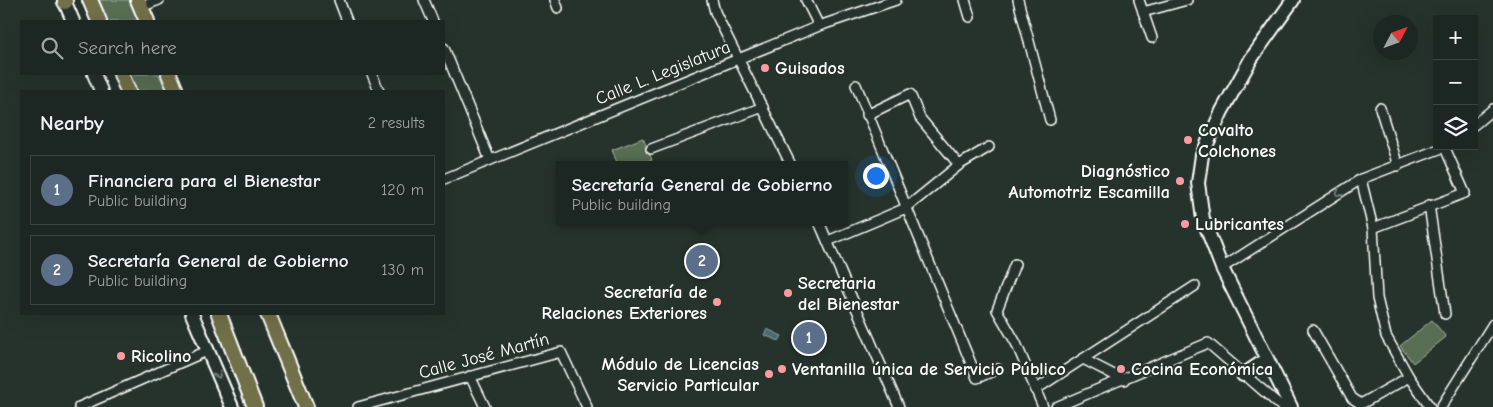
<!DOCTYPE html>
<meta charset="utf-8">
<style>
:root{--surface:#1c2622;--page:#29322f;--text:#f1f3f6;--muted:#a0a5a5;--line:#3a4340;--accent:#0b8043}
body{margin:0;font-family:"Comic Neue",sans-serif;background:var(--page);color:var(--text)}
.controls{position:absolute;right:15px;top:15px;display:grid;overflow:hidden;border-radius:0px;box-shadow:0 5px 20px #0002}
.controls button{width:45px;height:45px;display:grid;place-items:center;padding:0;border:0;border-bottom:1px solid var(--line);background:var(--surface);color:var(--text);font:25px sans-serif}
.compass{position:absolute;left:1373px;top:15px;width:45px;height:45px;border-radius:50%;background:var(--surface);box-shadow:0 5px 20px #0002;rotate:49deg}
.you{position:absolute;left:875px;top:175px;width:18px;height:18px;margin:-12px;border:4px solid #fff;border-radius:50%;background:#1a73e8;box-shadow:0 0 0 8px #1a73e833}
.badge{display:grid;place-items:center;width:32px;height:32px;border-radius:50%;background:var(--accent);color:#fff;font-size:16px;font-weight:700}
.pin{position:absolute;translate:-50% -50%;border:2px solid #fff;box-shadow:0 1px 5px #0006}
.popup{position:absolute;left:556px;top:161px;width:292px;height:65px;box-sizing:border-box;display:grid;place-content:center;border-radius:0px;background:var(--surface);filter:drop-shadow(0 1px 4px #0005);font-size:16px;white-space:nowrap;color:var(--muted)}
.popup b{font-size:19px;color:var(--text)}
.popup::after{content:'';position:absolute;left:50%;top:100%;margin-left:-10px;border:10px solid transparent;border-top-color:var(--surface)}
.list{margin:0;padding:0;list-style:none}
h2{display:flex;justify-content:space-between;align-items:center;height:65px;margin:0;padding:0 20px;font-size:21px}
h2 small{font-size:16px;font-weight:400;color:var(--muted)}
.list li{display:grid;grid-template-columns:32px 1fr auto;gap:15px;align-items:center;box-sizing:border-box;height:70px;margin:0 10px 10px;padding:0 10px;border:1px solid var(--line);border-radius:0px}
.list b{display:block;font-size:19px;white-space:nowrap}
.list p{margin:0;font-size:16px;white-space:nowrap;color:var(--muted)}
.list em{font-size:16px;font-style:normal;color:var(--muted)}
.icon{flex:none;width:28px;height:28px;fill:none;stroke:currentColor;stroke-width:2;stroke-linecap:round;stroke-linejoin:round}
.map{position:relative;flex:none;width:1493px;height:407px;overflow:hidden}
.search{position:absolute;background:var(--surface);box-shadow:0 5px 20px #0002;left:20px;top:20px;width:425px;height:55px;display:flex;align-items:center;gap:12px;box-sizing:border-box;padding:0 18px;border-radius:0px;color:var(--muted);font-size:19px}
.panel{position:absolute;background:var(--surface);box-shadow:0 5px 20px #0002;left:20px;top:90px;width:425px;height:225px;border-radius:0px}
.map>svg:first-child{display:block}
.green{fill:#586e53;stroke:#acb6a9}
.water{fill:#496a70;stroke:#92a6a9}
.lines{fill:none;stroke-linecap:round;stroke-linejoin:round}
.street-casing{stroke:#fff;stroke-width:12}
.secondary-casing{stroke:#fff;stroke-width:16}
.primary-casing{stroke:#fff;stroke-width:18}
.street{stroke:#26332d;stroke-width:9}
.secondary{stroke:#26332d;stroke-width:12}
.primary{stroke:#726f4a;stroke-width:14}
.oneway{stroke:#727a76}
.poi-dot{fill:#ff9aa2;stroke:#26332d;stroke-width:2}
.labels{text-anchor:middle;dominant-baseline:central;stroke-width:4.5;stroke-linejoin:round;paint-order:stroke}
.poi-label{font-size:18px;font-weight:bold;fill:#fff;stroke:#26332d;text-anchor:start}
.street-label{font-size:18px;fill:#fff;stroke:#26332d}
</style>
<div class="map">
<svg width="1493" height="407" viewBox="0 0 1493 407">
<rect width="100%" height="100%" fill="#26332d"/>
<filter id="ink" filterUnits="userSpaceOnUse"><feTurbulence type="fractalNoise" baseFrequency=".02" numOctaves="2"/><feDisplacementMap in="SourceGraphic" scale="10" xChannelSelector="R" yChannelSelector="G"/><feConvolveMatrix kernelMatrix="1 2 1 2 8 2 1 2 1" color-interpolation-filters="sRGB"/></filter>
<g filter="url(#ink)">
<g class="green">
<path d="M 99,0 L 129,0 L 138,21 L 107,21 Z"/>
<path d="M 129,74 L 159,74 L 166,91 L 136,91 Z"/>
<path d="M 643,138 L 652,160 L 640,165 L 618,165 L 612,150 Z"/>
<path d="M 1432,320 L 1446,337 L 1413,363 L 1400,346 Z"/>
</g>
<path class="water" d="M 767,329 L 782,336 L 779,341 L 764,335 Z"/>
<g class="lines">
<g class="street-casing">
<g id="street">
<path d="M 339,0 L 347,21"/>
<path d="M 424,0 L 433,21"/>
<path d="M 555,0 L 558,8"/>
<path d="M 712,0 L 715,12 L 791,165"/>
<path d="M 806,0 L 819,26"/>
<path d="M 965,0 L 970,17"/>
<path d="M 1018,0 L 1050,120"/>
<path d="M 1139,0 L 1152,38"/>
<path d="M 141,7 L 159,0"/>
<path d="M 1143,12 L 1187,0"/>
<path d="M 444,48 L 490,160"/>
<path d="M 372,74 L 379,91"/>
<path d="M 856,85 L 977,378 L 998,369"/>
<path d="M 1380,108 L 1398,166"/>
<path d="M 867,115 L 910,94 L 920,118 L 959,165"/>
<path d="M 1474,125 L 1493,109"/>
<path d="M 651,149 L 763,107"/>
<path d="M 444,179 L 819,26 L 896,0"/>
<path d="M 1361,179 L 1373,228 L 1377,298 L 1386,336 L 1409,377 L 1430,407"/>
<path d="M 1429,205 L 1445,314"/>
<path d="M 819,222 L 899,407"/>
<path d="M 1373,228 L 1465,193 L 1445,148"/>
<path d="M 828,241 L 906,208 L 959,165 L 989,147"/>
<path d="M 1015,264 L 997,310 L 1016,343 L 1043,407"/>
<path d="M 1222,268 L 1361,179 L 1447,146"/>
<path d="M 1313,330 L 1352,398 L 1361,404 L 1409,377"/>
<path d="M 1083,359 L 1124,380"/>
<path d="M 470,376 L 485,407"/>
<path d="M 1035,390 L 1195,286"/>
<path d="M 79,407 L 207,351"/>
<path d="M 358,407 L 561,352 L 587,407"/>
<path d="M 1056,407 L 1208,343 L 1282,407"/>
<path d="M 1441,407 L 1493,324"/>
</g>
</g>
<g class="secondary-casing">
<g id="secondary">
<path d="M 64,0 L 73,21"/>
<path d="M 94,74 L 101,91"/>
<path d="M 192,314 L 232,407"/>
<path d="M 1243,375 L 1267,359"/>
<path d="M 1291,407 L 1222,268 L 1203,219 L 1198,183 L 1202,155 L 1222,111 L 1251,59 L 1293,0"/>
</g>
</g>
<g class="primary-casing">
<g id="primary">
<path d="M 65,0 L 65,2"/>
<path d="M 90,0 L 99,21"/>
<path d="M 138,0 L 147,21"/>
<path d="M 121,74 L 128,91"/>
<path d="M 169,74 L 176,91"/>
<path d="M 219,314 L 255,407"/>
<path d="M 268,314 L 306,407"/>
</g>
</g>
<use href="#street" class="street"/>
<use href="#secondary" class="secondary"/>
<use href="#primary" class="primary"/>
</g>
<defs><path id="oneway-chevron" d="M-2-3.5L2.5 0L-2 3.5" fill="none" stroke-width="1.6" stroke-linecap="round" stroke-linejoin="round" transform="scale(1.25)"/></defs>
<g class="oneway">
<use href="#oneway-chevron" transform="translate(1339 193) rotate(147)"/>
<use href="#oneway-chevron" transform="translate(218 375) rotate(66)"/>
</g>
</g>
<g class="poi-dot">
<circle cx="765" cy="68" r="5"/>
<circle cx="1188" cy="140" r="5"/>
<circle cx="1180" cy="181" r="5"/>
<circle cx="1185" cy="224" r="5"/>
<circle cx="788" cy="293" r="5"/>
<circle cx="717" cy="302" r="5"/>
<circle cx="121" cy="356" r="5"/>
<circle cx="782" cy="369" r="5"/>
<circle cx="1121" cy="369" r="5"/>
<circle cx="769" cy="374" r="5"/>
</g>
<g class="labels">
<g class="poi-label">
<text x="775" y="68">Guisados</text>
<text x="1198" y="130">Covalto<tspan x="1198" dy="21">Colchones</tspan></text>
<text x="1170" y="171" text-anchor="end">Diagnóstico<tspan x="1170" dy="21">Automotriz Escamilla</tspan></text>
<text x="1195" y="224">Lubricantes</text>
<text x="798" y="283">Secretaria<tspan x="798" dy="21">del Bienestar</tspan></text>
<text x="707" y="292" text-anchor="end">Secretaría de<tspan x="707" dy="21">Relaciones Exteriores</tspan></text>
<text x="131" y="356">Ricolino</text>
<text x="759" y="364" text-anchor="end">Módulo de Licencias<tspan x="759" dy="21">Servicio Particular</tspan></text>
<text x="792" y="369">Ventanilla única de Servicio Público</text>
<text x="1131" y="369">Cocina Económica</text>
</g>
<g class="street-label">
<text transform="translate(663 73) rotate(-22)">Calle L. Legislatura</text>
<text transform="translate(484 356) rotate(-15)">Calle José Martín</text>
</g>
</g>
</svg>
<div class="controls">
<button>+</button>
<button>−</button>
<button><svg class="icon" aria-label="layers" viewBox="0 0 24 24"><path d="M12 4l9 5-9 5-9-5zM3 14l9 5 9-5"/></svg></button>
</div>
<svg class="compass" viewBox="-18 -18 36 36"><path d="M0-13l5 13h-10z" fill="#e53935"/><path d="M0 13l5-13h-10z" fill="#a0a5a5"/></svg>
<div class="you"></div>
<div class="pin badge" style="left:809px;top:338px;background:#5c6f8a">1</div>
<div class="pin badge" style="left:702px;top:261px;background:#5c6f8a">2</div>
<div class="popup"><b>Secretaría General de Gobierno</b>Public building</div>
<div class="search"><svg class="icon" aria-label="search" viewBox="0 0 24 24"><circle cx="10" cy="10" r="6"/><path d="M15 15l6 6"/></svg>Search here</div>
<section class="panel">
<h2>Nearby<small>2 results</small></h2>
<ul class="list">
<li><span class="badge" style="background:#5c6f8a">1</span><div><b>Financiera para el Bienestar</b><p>Public building</p></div><em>120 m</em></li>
<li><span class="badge" style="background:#5c6f8a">2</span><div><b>Secretaría General de Gobierno</b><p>Public building</p></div><em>130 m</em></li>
</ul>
</section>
</div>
